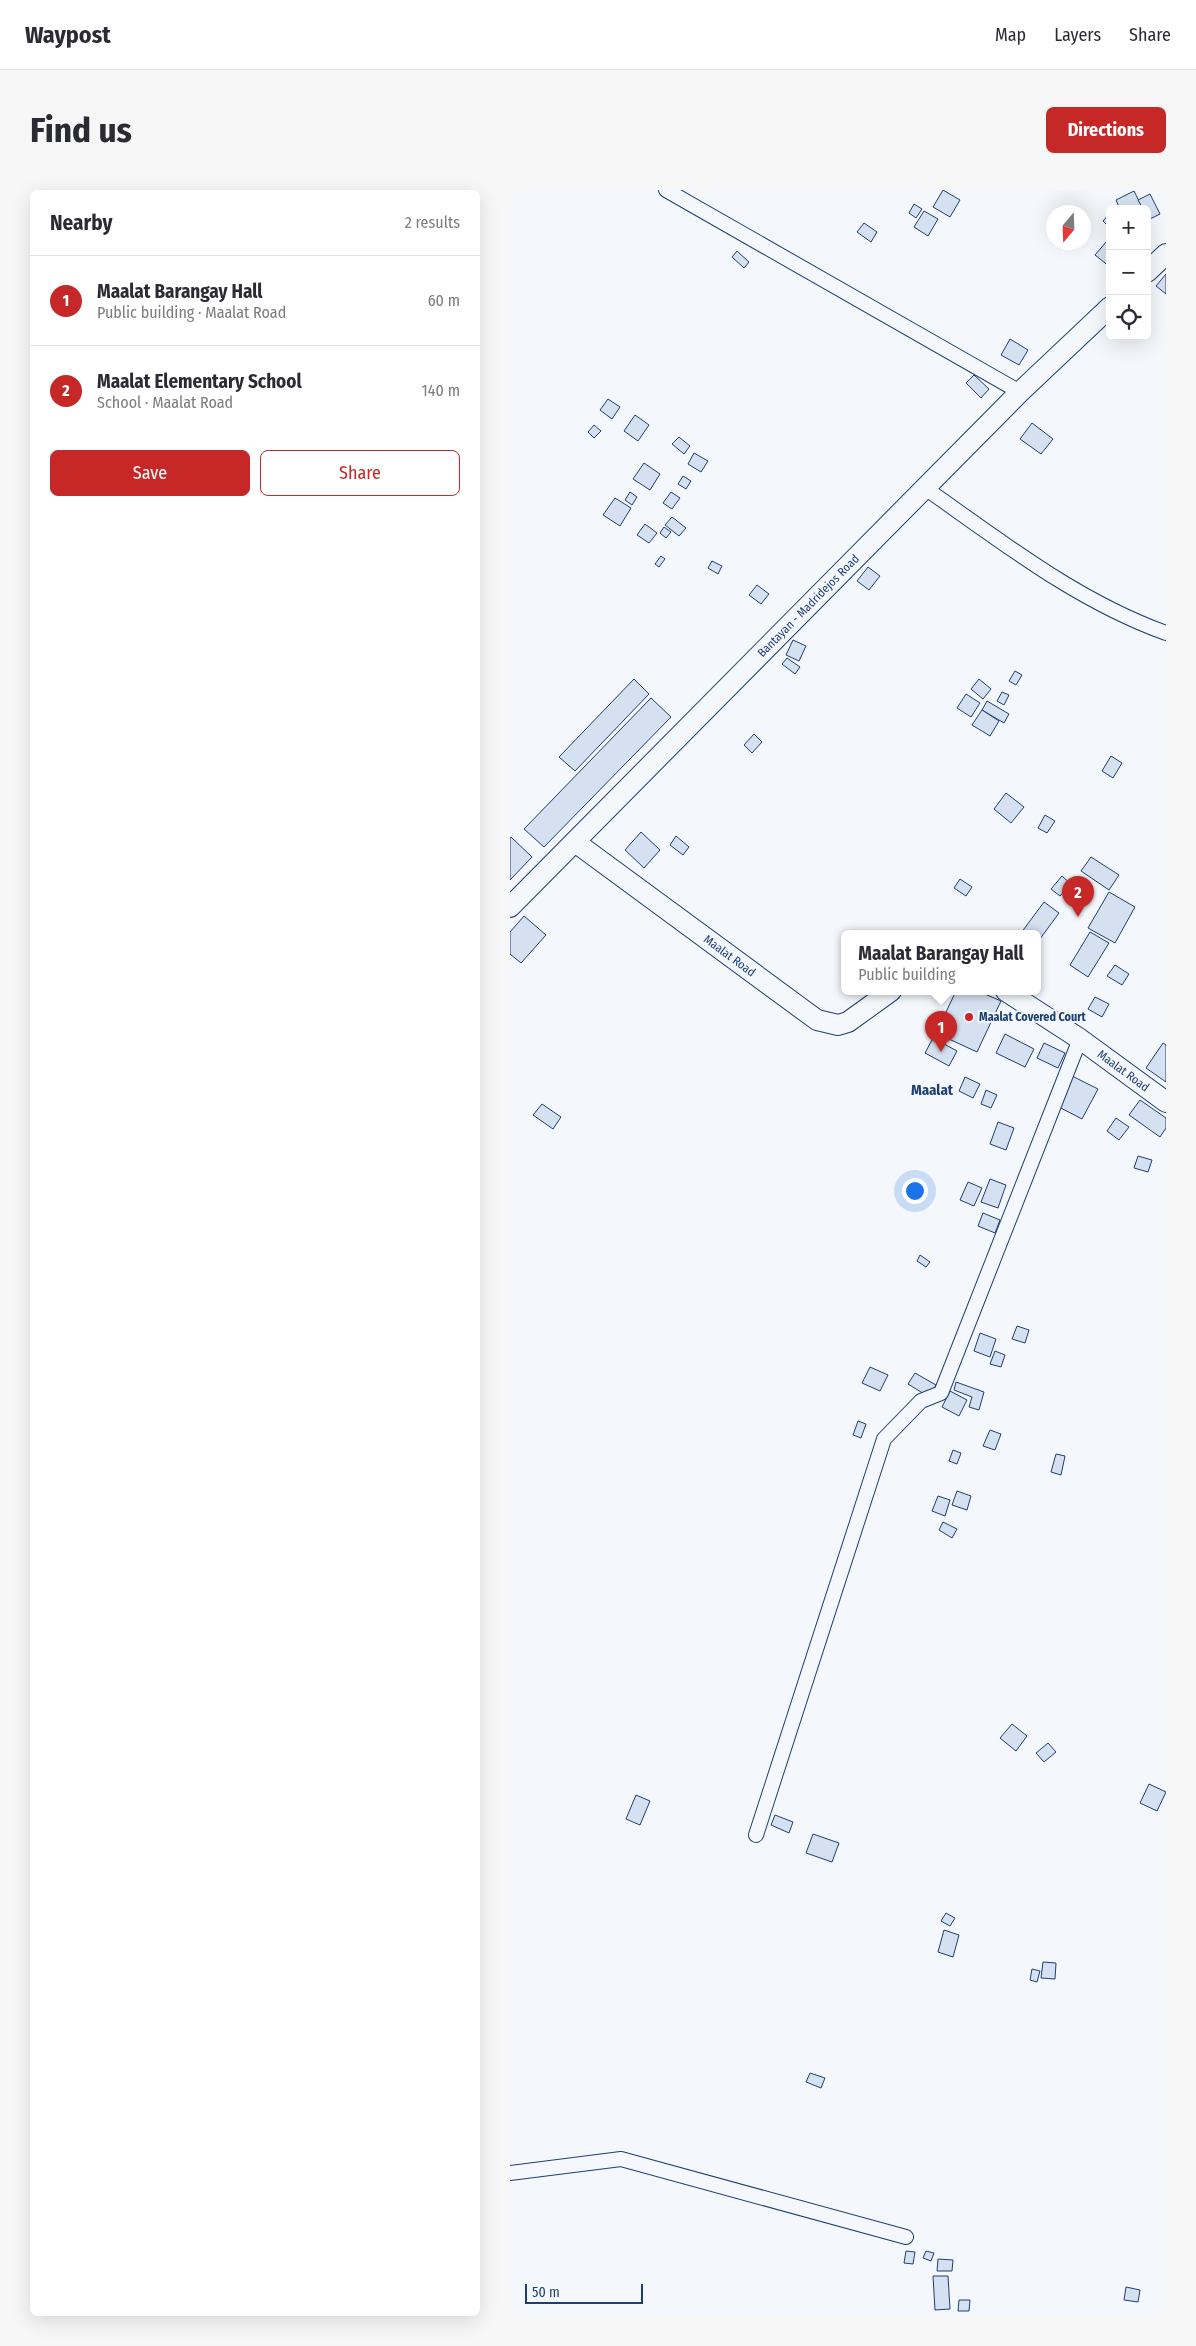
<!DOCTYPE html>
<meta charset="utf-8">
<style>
:root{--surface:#fff;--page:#f7f7f7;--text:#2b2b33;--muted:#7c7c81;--line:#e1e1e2;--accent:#c62828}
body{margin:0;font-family:"Fira Sans Condensed",sans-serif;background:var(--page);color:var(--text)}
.controls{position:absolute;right:15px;top:15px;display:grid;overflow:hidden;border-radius:8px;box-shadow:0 5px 20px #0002}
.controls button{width:45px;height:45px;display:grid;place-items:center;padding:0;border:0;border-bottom:1px solid var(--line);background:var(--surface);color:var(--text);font:25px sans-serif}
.compass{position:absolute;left:536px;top:15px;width:45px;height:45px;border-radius:50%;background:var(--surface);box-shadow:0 5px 20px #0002;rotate:199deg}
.scale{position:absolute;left:15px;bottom:12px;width:118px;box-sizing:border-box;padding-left:5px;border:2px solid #1d3f73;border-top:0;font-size:14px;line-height:18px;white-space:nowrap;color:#1d3f73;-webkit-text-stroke:4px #f4f7fb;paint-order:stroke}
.you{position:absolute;left:404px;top:1000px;width:18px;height:18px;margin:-12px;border:4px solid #fff;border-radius:50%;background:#1a73e8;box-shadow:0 0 0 8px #1a73e833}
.badge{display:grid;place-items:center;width:32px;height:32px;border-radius:50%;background:var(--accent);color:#fff;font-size:16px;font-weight:700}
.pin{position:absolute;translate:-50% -41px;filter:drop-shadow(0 1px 2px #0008)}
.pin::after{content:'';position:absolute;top:26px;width:18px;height:15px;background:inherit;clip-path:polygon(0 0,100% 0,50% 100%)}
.popup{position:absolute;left:331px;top:740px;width:200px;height:65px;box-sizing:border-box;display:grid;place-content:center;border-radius:8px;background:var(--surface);filter:drop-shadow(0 1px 4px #0005);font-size:16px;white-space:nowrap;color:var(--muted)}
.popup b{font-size:19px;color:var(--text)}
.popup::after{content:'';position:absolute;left:50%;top:100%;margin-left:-10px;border:10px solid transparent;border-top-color:var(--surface)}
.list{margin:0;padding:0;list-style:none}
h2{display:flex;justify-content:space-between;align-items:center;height:65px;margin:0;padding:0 20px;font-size:21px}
h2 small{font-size:16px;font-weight:400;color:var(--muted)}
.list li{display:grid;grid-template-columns:32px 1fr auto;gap:15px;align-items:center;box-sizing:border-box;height:90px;padding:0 20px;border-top:1px solid var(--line)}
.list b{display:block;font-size:19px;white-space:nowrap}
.list p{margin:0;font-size:16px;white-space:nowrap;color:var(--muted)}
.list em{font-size:16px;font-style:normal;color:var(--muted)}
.actions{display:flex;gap:10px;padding:15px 20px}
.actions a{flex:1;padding:11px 0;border:1px solid var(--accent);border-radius:8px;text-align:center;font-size:18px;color:var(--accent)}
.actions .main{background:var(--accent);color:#fff}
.icon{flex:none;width:28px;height:28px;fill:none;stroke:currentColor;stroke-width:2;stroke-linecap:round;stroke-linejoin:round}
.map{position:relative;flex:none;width:656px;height:2126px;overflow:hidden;border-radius:8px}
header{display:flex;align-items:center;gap:30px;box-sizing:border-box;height:70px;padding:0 25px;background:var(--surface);border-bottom:1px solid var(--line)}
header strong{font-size:24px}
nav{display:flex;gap:28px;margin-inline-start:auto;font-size:18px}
.intro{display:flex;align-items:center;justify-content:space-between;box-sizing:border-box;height:120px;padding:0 30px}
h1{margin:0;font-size:35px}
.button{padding:12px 22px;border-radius:8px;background:var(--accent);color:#fff;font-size:18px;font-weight:700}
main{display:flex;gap:30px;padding:0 30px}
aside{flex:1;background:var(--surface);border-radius:8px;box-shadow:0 5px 20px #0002}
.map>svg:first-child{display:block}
.building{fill:#d5e0f0;stroke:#1d3f73}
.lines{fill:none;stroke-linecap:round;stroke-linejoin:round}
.street-casing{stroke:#1d3f73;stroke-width:16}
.secondary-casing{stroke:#1d3f73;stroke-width:22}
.street{stroke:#f4f7fb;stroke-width:14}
.secondary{stroke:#f4f7fb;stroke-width:20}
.poi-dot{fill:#c62828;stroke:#f4f7fb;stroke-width:2}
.labels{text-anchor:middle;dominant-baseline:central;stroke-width:4;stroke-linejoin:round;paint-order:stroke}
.street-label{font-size:12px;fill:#1d3f73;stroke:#f4f7fb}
.poi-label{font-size:12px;font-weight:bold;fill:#1d3f73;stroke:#f4f7fb;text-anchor:start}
.quarter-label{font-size:15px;font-weight:bold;fill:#1d3f73;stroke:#f4f7fb}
</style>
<header>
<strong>Waypost</strong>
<nav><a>Map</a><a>Layers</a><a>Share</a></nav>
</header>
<div class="intro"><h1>Find us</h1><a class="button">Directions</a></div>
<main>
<aside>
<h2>Nearby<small>2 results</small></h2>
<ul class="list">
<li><span class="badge">1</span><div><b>Maalat Barangay Hall</b><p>Public building · Maalat Road</p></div><em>60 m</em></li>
<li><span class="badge">2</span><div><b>Maalat Elementary School</b><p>School · Maalat Road</p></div><em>140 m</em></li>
</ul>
<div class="actions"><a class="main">Save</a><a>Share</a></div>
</aside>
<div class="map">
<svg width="656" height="2126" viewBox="0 0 656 2126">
<rect width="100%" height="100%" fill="#f4f7fb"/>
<g class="building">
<path d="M 433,0 L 450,10 L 440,27 L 423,17 Z"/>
<path d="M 624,1 L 633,19 L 610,19 L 606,10 Z"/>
<path d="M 640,4 L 650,24 L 638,30 L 637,19 L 633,19 L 628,10 Z"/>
<path d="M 404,14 L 412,19 L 406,28 L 399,23 Z"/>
<path d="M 414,21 L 428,29 L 418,46 L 404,37 Z"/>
<path d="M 600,23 L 600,38 L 593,31 Z"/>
<path d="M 354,33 L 367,42 L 361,52 L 347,42 Z"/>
<path d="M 597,51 L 600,54 L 600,77 L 585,65 Z"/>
<path d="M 227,61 L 239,72 L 234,78 L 222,67 Z"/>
<path d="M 656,84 L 656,104 L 646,96 Z"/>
<path d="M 500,149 L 518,160 L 509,175 L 491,165 Z"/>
<path d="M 464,185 L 479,199 L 471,208 L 456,193 Z"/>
<path d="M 98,209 L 110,217 L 102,229 L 90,220 Z"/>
<path d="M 125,225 L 139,235 L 128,251 L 114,241 Z"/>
<path d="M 522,233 L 543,249 L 531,264 L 510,249 Z"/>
<path d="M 84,235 L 91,241 L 84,248 L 78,242 Z"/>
<path d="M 169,247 L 180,256 L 174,264 L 162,254 Z"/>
<path d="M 184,263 L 198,271 L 191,282 L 178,274 Z"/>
<path d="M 134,273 L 150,284 L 140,300 L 123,289 Z"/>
<path d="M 173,286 L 181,291 L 176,299 L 168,294 Z"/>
<path d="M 120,302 L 127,307 L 122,315 L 115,310 Z"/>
<path d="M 161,302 L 170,308 L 162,319 L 153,313 Z"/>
<path d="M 105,308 L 121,318 L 110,336 L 93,325 Z"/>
<path d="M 162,327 L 176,338 L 169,346 L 155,335 Z"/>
<path d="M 135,334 L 147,343 L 139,353 L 127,345 Z"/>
<path d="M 154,337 L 161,342 L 156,348 L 150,343 Z"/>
<path d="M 151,366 L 155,369 L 149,377 L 145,374 Z"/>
<path d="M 202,371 L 212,376 L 208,384 L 198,378 Z"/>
<path d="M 358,377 L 370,386 L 359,400 L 347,391 Z"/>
<path d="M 247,395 L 259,404 L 251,414 L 239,405 Z"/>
<path d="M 283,450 L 296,456 L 289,471 L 276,465 Z"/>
<path d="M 277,468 L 290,477 L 285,484 L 272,474 Z"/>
<path d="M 505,481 L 512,485 L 506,495 L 499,491 Z"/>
<path d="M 124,489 L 139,504 L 65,581 L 49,567 Z"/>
<path d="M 469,489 L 481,499 L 473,509 L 461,499 Z"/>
<path d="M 492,502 L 499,505 L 494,515 L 487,511 Z"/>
<path d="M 456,504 L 470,513 L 461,527 L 447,518 Z"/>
<path d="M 141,508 L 161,527 L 34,657 L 14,639 Z"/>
<path d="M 477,511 L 499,524 L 494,533 L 472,520 Z"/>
<path d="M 472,520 L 489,531 L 480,546 L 462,535 Z"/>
<path d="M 244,544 L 252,552 L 242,563 L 234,555 Z"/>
<path d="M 601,566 L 612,573 L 603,588 L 592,581 Z"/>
<path d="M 496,603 L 514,617 L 501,633 L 484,619 Z"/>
<path d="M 535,625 L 545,631 L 537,643 L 528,638 Z"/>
<path d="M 131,642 L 150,660 L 134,678 L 115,660 Z"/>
<path d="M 166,646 L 179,657 L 173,665 L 160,655 Z"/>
<path d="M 1,647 L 22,667 L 0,690 L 0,648 Z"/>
<path d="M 581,667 L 609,685 L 599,700 L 571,681 Z"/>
<path d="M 552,686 L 561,694 L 550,706 L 541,699 Z"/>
<path d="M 450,689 L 462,697 L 456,706 L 444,698 Z"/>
<path d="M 599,702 L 625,717 L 605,753 L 578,738 Z"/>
<path d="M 534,712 L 549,723 L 527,753 L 527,743 L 511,743 Z"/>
<path d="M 14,726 L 36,745 L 11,773 L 0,764 L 0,742 Z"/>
<path d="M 580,742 L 599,753 L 578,787 L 560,775 Z"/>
<path d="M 605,775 L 619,784 L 612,795 L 597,786 Z"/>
<path d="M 446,801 L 468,801 L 491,811 L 467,862 L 426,843 Z"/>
<path d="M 585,807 L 599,814 L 592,827 L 578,819 Z"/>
<path d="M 495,844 L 524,859 L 515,877 L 486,863 Z"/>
<path d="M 423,848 L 447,861 L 439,876 L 415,863 Z"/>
<path d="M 534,853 L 555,863 L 548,878 L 527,868 Z"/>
<path d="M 653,853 L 656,855 L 656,892 L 636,878 Z"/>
<path d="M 562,886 L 588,899 L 572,929 L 547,916 Z"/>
<path d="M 455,887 L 470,894 L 463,908 L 449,901 Z"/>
<path d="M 476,900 L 487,905 L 481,918 L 471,914 Z"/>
<path d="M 630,910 L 656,928 L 656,938 L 650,947 L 619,925 Z"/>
<path d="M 32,914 L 51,927 L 43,939 L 23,925 Z"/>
<path d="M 606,928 L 619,937 L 609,950 L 597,941 Z"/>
<path d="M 488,932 L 504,938 L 496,960 L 480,954 Z"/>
<path d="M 628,966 L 642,970 L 638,982 L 624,978 Z"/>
<path d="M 480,989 L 496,995 L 488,1018 L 471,1012 Z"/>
<path d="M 458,992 L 472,998 L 464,1016 L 450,1010 Z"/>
<path d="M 473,1023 L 490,1030 L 485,1043 L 468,1036 Z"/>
<path d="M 410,1065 L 420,1072 L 416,1077 L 407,1071 Z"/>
<path d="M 507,1136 L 519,1140 L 515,1153 L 502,1149 Z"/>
<path d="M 470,1143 L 486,1149 L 480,1167 L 464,1161 Z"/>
<path d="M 485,1161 L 495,1165 L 491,1177 L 480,1174 Z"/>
<path d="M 360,1177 L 378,1185 L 370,1201 L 352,1193 Z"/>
<path d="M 405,1183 L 426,1195 L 419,1207 L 398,1194 Z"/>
<path d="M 446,1192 L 474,1202 L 469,1220 L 459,1217 L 462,1207 L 444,1200 Z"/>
<path d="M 440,1201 L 457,1210 L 449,1226 L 432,1217 Z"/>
<path d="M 348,1231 L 356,1234 L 351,1248 L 343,1245 Z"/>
<path d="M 480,1240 L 491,1244 L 485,1260 L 473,1256 Z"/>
<path d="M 443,1260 L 451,1263 L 447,1274 L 439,1271 Z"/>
<path d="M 546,1264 L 555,1266 L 551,1285 L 541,1282 Z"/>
<path d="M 447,1301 L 461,1306 L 457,1320 L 442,1315 Z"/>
<path d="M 428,1306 L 440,1310 L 435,1326 L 422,1321 Z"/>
<path d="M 433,1332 L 447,1339 L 442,1348 L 429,1340 Z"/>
<path d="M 502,1534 L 517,1546 L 506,1561 L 490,1548 Z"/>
<path d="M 538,1553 L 546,1562 L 534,1572 L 526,1563 Z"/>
<path d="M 639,1594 L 656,1602 L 647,1621 L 630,1613 Z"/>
<path d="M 126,1605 L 140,1611 L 130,1635 L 116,1629 Z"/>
<path d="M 265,1625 L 283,1632 L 279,1643 L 261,1635 Z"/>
<path d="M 303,1644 L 329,1653 L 322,1672 L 296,1663 Z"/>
<path d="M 436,1723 L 445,1728 L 440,1736 L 431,1731 Z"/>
<path d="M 434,1740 L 449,1745 L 443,1767 L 428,1762 Z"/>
<path d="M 533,1772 L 546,1773 L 545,1789 L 531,1788 Z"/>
<path d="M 522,1779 L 530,1781 L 527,1792 L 520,1790 Z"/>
<path d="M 300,1883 L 315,1888 L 311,1898 L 296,1892 Z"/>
<path d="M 396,2061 L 405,2062 L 403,2074 L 394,2073 Z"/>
<path d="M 416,2061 L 424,2063 L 421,2071 L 413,2068 Z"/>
<path d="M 428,2069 L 443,2070 L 442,2081 L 427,2081 Z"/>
<path d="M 423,2086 L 438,2086 L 440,2119 L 425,2120 Z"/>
<path d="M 616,2097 L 630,2100 L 628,2112 L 614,2110 Z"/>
<path d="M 449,2110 L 460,2110 L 459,2121 L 448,2121 Z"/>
</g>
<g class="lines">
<g class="street-casing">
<g id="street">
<path d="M 156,0 L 510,202"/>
<path d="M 415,298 C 492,352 567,411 656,443"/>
<path d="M 246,1645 L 374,1249 L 411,1211 L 431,1203 L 570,849"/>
<path d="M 0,1983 L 111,1969 L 396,2047"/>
</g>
</g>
<g class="secondary-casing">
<g id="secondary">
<path d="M 637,82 L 656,64"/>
<path id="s1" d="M 65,652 L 307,830 L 328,835 L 338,832 L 381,801"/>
<path id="s2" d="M 0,717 L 510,202 L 600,117"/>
<path id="s3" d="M 496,801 L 570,849 L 656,912"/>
</g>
</g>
<use href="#street" class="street"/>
<use href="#secondary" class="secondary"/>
</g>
<circle class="poi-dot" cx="459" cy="827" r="5"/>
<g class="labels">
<g class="street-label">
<text stroke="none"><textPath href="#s2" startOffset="424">Bantayan - Madridejos Road</textPath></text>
<text stroke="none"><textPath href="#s1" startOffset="192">Maalat Road</textPath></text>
<text stroke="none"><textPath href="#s3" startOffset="142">Maalat Road</textPath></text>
</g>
<g class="poi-label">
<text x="469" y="827">Maalat Covered Court</text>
</g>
<g class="quarter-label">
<text x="422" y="900">Maalat</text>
</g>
</g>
</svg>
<div class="controls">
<button>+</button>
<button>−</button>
<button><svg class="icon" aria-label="locate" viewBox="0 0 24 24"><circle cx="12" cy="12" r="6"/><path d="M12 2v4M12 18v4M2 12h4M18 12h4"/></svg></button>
</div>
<svg class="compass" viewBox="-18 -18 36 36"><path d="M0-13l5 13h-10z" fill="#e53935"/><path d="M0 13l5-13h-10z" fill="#7c7c81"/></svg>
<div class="scale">50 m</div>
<div class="you"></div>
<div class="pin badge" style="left:431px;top:862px">1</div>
<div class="popup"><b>Maalat Barangay Hall</b>Public building</div>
<div class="pin badge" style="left:568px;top:727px">2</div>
</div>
</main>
